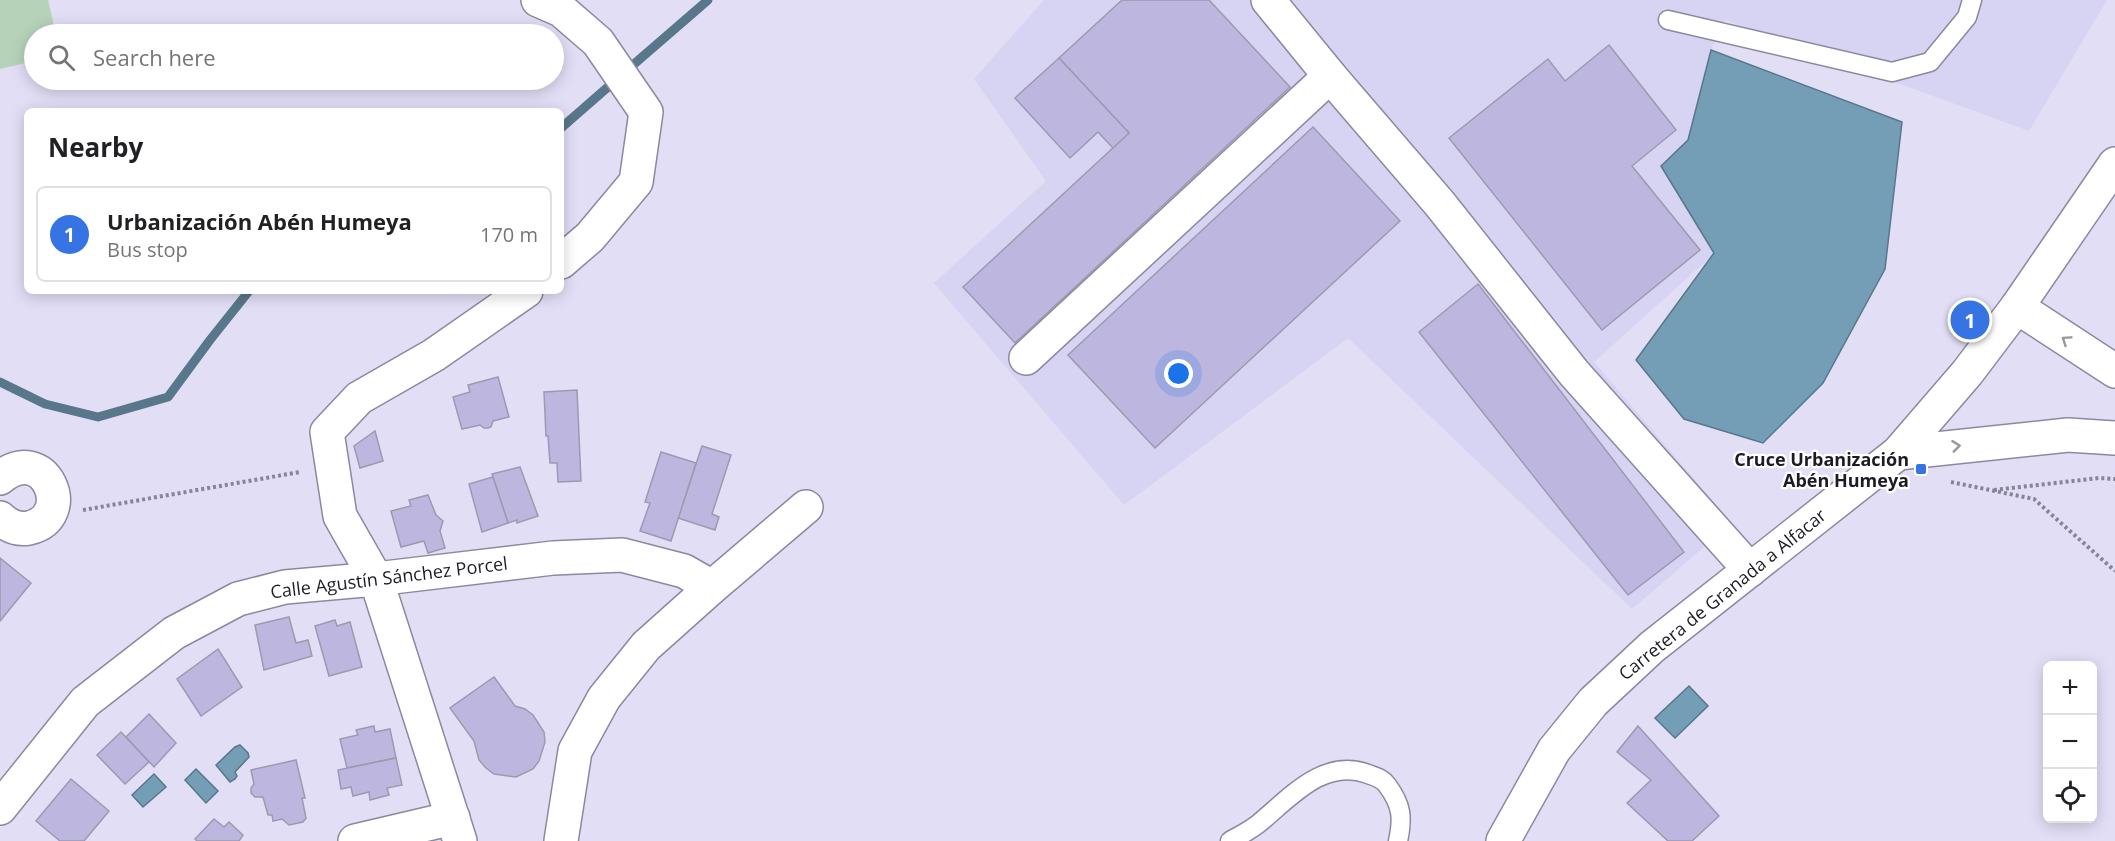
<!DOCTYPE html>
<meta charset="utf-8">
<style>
:root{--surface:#fff;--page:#f2f2f2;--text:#202124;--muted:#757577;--line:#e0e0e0;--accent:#3774e3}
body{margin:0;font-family:"Open Sans",sans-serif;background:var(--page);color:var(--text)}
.controls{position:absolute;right:18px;bottom:18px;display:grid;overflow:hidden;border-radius:9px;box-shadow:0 3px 15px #0003}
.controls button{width:54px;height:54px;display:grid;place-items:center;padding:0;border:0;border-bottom:2px solid var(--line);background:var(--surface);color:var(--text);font:30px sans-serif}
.you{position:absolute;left:1179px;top:374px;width:21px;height:21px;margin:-15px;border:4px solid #fff;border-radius:50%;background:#1a73e8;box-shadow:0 0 0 9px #1a73e833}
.badge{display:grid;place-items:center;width:39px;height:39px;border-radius:50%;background:var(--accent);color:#fff;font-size:20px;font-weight:700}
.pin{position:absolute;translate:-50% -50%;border:3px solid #fff;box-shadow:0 2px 6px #0006}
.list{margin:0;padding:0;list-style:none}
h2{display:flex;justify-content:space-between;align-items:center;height:78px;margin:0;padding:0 24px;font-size:26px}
h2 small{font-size:20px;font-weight:400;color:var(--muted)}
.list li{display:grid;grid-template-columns:39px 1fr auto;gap:18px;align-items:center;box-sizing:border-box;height:96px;margin:0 12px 12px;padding:0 12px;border:2px solid var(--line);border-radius:9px}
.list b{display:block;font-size:22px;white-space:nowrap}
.list p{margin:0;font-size:20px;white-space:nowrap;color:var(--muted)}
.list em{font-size:20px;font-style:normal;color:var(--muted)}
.icon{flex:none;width:33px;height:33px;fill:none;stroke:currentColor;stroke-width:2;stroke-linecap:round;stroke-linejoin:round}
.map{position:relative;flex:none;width:2115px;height:841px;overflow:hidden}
.search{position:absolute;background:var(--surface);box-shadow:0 3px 15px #0003;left:24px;top:24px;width:540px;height:66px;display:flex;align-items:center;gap:15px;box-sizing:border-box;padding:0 21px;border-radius:33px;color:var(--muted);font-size:22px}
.panel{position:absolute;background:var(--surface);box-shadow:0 3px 15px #0003;left:24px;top:108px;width:540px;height:186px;border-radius:9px}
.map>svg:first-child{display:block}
.built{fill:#d7d3f2}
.green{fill:#b6d3ba}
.water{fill:#739eb5;stroke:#59778a;stroke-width:1.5}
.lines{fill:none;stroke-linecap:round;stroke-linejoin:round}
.stream{stroke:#59778a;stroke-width:9}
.building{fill:#bdb7e0;stroke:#9c9ab0;stroke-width:1.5}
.lane-casing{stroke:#8b899f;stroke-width:21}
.street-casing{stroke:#8b899f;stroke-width:36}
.secondary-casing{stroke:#8b899f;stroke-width:36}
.path{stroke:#878495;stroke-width:4;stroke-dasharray:3 3;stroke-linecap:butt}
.lane{stroke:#fff;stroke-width:18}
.street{stroke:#fff;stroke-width:33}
.secondary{stroke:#fff;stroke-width:33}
.oneway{stroke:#99989c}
.poi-dot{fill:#3774e3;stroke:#fff;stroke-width:2}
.labels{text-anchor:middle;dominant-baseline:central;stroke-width:4.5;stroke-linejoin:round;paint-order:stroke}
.poi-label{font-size:18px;font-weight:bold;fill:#1d1b24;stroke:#fff;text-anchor:end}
.street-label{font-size:18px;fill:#1d1b24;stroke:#fff}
</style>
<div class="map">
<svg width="2115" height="841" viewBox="0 0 2115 841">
<rect width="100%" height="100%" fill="#e1def6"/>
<path class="built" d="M 1044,0 L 2107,0 L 2029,131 L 1725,20 L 1711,50 L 1688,140 L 1661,166 L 1715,253 L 1594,362 L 1732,523 L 1632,609 L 1348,338 L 1124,505 L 934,283 L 1046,181 L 974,79 Z"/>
<path class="green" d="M 0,0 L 48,0 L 56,34 L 34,34 L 34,61 L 0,69 Z"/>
<g class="water">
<path d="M 1711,50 L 1902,122 L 1885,269 L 1823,383 L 1763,443 L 1684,419 L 1636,360 L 1714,253 L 1661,166 L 1688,140 Z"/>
<path d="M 1689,686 L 1708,706 L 1675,738 L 1655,718 Z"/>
<path d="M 240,745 L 248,753 L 249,757 L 235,772 L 237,776 L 235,779 L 230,782 L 216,765 L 235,747 Z"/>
<path d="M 196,769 L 218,791 L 206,803 L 185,780 Z"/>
<path d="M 154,774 L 166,787 L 143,807 L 132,795 Z"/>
</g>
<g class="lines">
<g class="stream">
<path d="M 626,71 L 708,0"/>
<path d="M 561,128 L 616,80"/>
<path d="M 0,382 L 45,404 L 98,417 L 168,397 L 210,340 L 249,291"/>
</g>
</g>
<g class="building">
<path d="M 1122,0 L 1209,0 L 1290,87 L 1015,343 L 963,287 L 1129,133 L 1059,58 Z"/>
<path d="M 1609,45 L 1676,130 L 1632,166 L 1700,250 L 1602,330 L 1449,138 L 1548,59 L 1565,81 Z"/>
<path d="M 1059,58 L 1129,133 L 1113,148 L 1098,132 L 1070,158 L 1015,98 Z"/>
<path d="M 1313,127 L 1400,221 L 1155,448 L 1068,355 Z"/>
<path d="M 1478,284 L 1684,552 L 1628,595 L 1419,332 Z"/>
<path d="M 498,377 L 509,417 L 493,421 L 491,427 L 488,428 L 484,428 L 480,425 L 462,429 L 453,397 L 470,392 L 468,385 Z"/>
<path d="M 577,390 L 581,481 L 558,482 L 557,463 L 550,463 L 548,436 L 546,436 L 544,392 Z"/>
<path d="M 375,431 L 383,461 L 360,468 L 354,446 Z"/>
<path d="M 702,446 L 731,455 L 712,514 L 719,517 L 715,530 L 678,518 Z"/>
<path d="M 661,452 L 696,463 L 671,541 L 640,531 L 650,503 L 645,502 Z"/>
<path d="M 520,467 L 538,516 L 517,523 L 517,520 L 508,523 L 492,474 Z"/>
<path d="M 493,477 L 508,523 L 482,532 L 469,484 Z"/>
<path d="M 428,495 L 436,515 L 443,521 L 440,531 L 445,548 L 428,553 L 424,541 L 401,547 L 391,511 L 411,506 L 409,500 Z"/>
<path d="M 0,558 L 31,583 L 0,621 Z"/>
<path d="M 289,617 L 296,643 L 308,640 L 312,656 L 264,670 L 255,625 Z"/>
<path d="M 335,620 L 337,626 L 350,622 L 362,667 L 329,676 L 315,626 Z"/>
<path d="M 218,649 L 242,687 L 201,716 L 177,679 Z"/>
<path d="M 494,677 L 515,706 L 525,709 L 533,715 L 544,732 L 545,742 L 539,761 L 533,769 L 516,777 L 494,774 L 486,768 L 479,760 L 474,741 L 450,708 Z"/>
<path d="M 149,714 L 176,743 L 154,767 L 126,737 Z"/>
<path d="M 374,726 L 375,732 L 390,729 L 396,758 L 347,768 L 340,739 L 358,735 L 356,730 Z"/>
<path d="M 1638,726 L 1719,816 L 1692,841 L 1668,841 L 1627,803 L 1651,780 L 1617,752 Z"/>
<path d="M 121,732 L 149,762 L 125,784 L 97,755 Z"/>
<path d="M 396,758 L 402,785 L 387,788 L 389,795 L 370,800 L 369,792 L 353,796 L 351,787 L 341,789 L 338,770 Z"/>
<path d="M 296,760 L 305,798 L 302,798 L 306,818 L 303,822 L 289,825 L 282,819 L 273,821 L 272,815 L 268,815 L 263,797 L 255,797 L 251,793 L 251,788 L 254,784 L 251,770 Z"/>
<path d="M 71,779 L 109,811 L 84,841 L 60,841 L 36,821 Z"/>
<path d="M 214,819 L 224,827 L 229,822 L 243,835 L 239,841 L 197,841 L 195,839 Z"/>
</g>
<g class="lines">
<g class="lane-casing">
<g id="lane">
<path d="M 1668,20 L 1892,72 L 1930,62 L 1967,17 L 1972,0"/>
<path d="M 1230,841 C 1239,836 1249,831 1258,824 C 1289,799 1323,757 1368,774 C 1376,777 1382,778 1387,785 C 1402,805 1403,818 1398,841"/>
</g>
</g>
<g class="street-casing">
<g id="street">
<path d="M 1268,0 L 1330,76 L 1440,204 L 1574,373 L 1750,570"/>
<path d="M 2017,307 L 2115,371"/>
<path d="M 1026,358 L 1330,76"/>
<path d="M 1898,453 L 2068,435 L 2115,438"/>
<path d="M 0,478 C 45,440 78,517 29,528 C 18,530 8,526 0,518"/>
<path d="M 0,808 L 85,702 L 174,633 L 238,599 L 285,587 L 376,579 L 553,558 L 622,555 L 684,571 L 712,587"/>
<path d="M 355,841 L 453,818"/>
<path d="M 561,841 L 575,751 L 604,698 L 646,646 L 712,587 L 806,507"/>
</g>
</g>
<g class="secondary-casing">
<g id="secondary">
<path d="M 538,0 L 561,10 L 598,42 L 646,112 L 636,182 L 590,237 L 561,262"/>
<path d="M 460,841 L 376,579 L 340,516 L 327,432 L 359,398 L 434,355 L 526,291"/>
<path d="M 1503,841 L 1554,750 L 1593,702 L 1652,647 L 1898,453 L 1967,373 L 2017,307 L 2115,164"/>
</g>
</g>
<g class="path">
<path d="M 1951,482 L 2034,499 L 2115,571"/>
<path d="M 1994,490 L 2099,478 L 2115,479"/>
<path d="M 83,510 L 300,472"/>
</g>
<use href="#lane" class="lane"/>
<use href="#street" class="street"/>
<use href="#secondary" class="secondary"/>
</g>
<defs><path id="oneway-chevron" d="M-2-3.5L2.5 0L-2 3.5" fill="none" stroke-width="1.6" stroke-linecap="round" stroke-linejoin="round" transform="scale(1.5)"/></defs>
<g class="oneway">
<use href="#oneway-chevron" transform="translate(2066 340) rotate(-146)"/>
<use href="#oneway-chevron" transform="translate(1956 446) rotate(-7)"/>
</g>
<rect class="poi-dot" x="1915" y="463" width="12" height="12" rx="3"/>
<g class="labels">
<g class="poi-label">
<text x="1909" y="459">Cruce Urbanización<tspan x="1909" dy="21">Abén Humeya</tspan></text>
</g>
<g class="street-label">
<text transform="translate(389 577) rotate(-7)">Calle Agustín Sánchez Porcel</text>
<text transform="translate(1722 594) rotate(-39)">Carretera de Granada a Alfacar</text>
</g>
</g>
</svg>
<div class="controls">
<button>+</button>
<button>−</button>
<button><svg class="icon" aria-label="locate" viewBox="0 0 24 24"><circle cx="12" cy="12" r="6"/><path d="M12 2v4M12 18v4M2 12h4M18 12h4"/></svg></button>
</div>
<div class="you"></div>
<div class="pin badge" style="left:1970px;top:320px">1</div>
<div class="search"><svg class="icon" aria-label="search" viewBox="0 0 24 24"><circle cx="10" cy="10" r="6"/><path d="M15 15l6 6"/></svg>Search here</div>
<section class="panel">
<h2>Nearby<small></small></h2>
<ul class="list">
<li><span class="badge">1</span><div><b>Urbanización Abén Humeya</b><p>Bus stop</p></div><em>170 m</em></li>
</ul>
</section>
</div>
